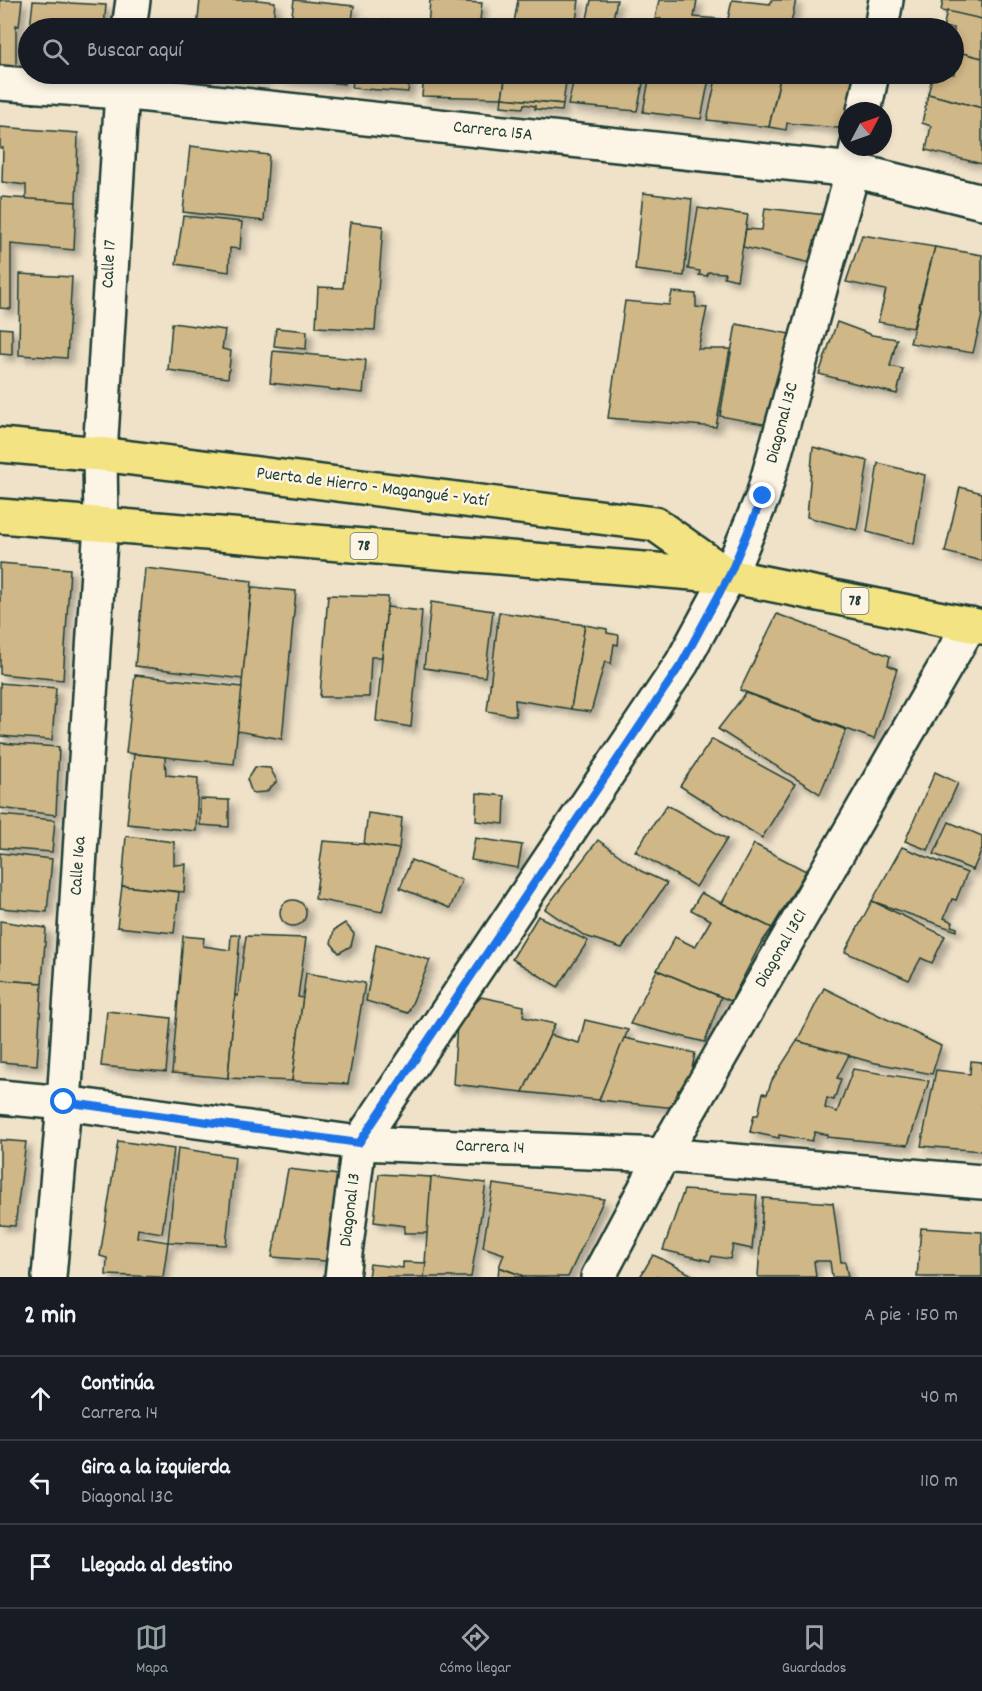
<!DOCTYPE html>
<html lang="es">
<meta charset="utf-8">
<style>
:root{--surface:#171b24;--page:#20242c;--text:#f1f3f6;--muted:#9ea1a6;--line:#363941;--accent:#92a19f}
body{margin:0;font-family:Dekko,sans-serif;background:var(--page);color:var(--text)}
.compass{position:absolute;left:838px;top:102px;width:54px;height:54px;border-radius:50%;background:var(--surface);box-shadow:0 3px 9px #0003;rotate:49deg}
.stop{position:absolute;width:18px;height:18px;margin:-14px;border:4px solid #1a73e8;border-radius:50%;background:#fff}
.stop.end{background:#1a73e8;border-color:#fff;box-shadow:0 2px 6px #0008}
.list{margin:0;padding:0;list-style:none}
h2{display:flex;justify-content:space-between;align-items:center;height:78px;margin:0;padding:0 24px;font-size:26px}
h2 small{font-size:20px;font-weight:400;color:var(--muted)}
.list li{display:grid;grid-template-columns:39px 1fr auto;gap:18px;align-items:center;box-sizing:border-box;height:84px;padding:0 24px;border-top:2px solid var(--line)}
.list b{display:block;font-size:22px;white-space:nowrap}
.list p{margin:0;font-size:20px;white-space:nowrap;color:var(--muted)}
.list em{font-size:20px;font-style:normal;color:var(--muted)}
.icon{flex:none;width:33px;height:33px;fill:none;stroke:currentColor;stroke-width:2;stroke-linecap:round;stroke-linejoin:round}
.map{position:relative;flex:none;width:982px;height:1277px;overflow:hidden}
.search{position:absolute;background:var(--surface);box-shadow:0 3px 9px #0003;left:18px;right:18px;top:18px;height:66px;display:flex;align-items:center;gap:15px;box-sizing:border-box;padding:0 21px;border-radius:33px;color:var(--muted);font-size:22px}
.sheet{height:330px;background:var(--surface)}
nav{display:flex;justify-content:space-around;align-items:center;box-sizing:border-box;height:84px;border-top:2px solid var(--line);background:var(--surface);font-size:16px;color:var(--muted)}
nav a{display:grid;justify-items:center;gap:3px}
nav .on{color:var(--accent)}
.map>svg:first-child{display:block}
.building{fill:#d0b787;stroke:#1f3d34;stroke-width:1.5;filter:url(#shadow)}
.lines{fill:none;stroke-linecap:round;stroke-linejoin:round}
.street-casing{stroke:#1f3d34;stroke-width:38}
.secondary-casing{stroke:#1f3d34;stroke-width:38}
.highway-casing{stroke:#1f3d34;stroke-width:38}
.street{stroke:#fcf5e5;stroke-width:33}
.secondary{stroke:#fcf5e5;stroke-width:33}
.highway{stroke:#f4e382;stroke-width:33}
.route{stroke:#1a73e8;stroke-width:8}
.labels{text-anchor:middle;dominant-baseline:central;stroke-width:5;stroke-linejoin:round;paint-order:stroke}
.shield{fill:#fcf5e5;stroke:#617469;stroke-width:1.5}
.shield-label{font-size:16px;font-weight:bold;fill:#1f3d34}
.street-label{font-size:18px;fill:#1f3d34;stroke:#fcf5e5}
</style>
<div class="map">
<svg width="982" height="1277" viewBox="0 0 982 1277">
<defs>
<filter id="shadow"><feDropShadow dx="5.5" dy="5.5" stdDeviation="3" flood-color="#0004"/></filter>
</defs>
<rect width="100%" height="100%" fill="#efe2c9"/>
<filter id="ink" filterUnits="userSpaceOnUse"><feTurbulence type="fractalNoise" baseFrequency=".0167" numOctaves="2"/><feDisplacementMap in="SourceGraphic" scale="12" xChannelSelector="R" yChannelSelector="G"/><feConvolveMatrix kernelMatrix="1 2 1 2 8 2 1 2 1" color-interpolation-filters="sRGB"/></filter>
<g filter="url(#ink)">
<g class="building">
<path d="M 0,0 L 22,0 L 19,26 L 16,25 L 16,71 L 0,69 Z"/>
<path d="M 200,0 L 258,0 L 275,2 L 273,24 L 269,24 L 269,28 L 197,28 Z"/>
<path d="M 294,0 L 354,6 L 351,28 L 290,28 Z"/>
<path d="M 430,0 L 482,3 L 480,20 L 514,24 L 513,28 L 428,28 Z"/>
<path d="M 518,0 L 579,0 L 575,28 L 513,28 Z"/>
<path d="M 591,0 L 617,0 L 611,28 L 585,28 Z"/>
<path d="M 659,0 L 697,0 L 694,17 L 720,19 L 718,28 L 659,28 L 661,19 L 655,19 Z"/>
<path d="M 732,0 L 770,4 L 771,0 L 796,0 L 790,28 L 726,28 Z"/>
<path d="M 943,0 L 982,0 L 982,19 L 941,11 Z"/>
<path d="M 33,1 L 106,5 L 104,28 L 30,28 Z"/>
<path d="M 947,11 L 982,19 L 982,58 L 954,51 L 954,28 L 943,28 Z"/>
<path d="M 360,19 L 415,22 L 415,28 L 359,28 Z"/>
<path d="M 954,51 L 982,58 L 982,108 L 928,94 L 933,74 L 954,74 Z"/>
<path d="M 191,74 L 265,74 L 264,79 Z"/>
<path d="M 283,74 L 345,74 L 344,84 L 283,77 Z"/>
<path d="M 354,74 L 410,74 L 408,92 L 352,88 Z"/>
<path d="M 424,74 L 506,74 L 502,98 L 422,96 Z"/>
<path d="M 506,74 L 567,74 L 563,104 L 502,98 Z"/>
<path d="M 575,74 L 581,75 L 581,74 L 645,74 L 637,111 L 568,105 Z"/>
<path d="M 650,74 L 710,74 L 701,119 L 643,112 Z"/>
<path d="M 717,74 L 781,74 L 769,127 L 707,120 Z"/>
<path d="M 781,74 L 863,74 L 854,111 L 847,111 L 847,129 L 787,123 L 786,130 L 769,127 Z"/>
<path d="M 928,94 L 982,108 L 982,164 L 926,150 L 931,126 L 922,123 Z"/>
<path d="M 502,98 L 563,104 L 562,111 L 535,109 L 535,106 L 524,104 L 523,108 L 501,106 Z"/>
<path d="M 0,127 L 78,133 L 76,202 L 26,200 L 26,185 L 2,182 L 3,148 L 0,148 Z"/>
<path d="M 190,146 L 269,155 L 264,221 L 183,212 Z"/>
<path d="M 643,193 L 692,199 L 684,276 L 635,270 Z"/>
<path d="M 1,197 L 76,202 L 74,250 L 11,244 L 11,309 L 0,308 Z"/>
<path d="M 698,208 L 748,215 L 737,280 L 724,277 L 725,273 L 708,272 L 707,276 L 699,275 L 700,271 L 688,269 Z"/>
<path d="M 765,208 L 826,215 L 819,265 L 743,247 L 746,229 L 762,230 Z"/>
<path d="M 183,216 L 242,222 L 240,249 L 230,248 L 229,272 L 176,264 Z"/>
<path d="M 350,222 L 383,226 L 375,330 L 316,327 L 318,287 L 343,288 Z"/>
<path d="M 862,235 L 935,247 L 913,328 L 878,322 L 886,290 L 846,282 Z"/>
<path d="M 935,247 L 982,255 L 982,315 L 973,353 L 910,343 Z"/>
<path d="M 20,274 L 72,277 L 67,358 L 19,355 Z"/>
<path d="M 672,292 L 696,294 L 696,307 L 707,308 L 698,349 L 730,349 L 716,427 L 608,418 L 625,301 L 669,305 Z"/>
<path d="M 837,322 L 872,335 L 897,339 L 890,366 L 903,369 L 897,394 L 819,374 Z"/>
<path d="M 172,323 L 225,330 L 222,349 L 231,351 L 228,378 L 168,370 Z"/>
<path d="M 736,324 L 790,334 L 768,425 L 720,416 Z"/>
<path d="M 0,328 L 12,329 L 12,355 L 0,354 Z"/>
<path d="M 276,328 L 307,331 L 306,349 L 274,346 Z"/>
<path d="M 273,351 L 366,360 L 363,393 L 270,383 Z"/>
<path d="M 813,447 L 868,461 L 857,530 L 807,517 Z"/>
<path d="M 878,463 L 925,475 L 914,544 L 867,532 Z"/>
<path d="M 960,487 L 982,493 L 982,561 L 945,552 Z"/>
<path d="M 0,563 L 70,569 L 63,680 L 0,674 Z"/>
<path d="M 145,568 L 252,581 L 243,679 L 135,666 Z"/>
<path d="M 252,587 L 296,591 L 282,739 L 237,731 Z"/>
<path d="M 328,595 L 388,597 L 382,657 L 371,657 L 369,697 L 320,697 Z"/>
<path d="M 431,602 L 493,611 L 485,677 L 424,668 Z"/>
<path d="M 387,607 L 422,611 L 411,727 L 376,721 Z"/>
<path d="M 499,612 L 585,625 L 571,709 L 515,700 L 516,716 L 487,711 Z"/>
<path d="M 777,614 L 890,656 L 888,665 L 897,669 L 874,739 L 740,690 Z"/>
<path d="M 585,625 L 607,629 L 607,633 L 619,635 L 618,645 L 614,644 L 611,664 L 605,661 L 591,712 L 571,709 Z"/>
<path d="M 135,675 L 242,687 L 234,764 L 126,753 Z"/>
<path d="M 0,683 L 56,688 L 52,740 L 0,736 Z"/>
<path d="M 746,693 L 846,730 L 820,794 L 718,729 Z"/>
<path d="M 712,739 L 795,784 L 762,838 L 680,786 Z"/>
<path d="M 0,743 L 59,747 L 56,815 L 0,808 Z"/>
<path d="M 134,754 L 165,757 L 166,775 L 198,778 L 196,831 L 127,824 Z"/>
<path d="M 255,767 L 270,768 L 277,781 L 266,792 L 252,793 L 247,779 Z"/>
<path d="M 935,772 L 958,783 L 928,850 L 905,841 Z"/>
<path d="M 477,793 L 505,796 L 504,824 L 476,821 Z"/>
<path d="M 200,799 L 229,800 L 229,827 L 200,825 Z"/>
<path d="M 667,805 L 727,839 L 696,887 L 635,851 Z"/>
<path d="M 368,813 L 402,818 L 399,849 L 364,844 Z"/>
<path d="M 0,815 L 55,820 L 52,852 L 0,848 Z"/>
<path d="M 949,822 L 982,836 L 982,849 L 973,870 L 934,854 Z"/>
<path d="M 126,836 L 174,842 L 174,865 L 186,864 L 184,892 L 122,886 Z"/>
<path d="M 475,838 L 522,845 L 518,868 L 471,860 Z"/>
<path d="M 598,840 L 641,871 L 667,883 L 622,948 L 585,936 L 545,909 Z"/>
<path d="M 323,841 L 364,844 L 399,849 L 382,912 L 315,899 Z"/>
<path d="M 754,844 L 806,871 L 772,928 L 722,903 Z"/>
<path d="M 902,847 L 967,873 L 956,900 L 952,899 L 944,918 L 953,922 L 951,926 L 957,928 L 957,931 L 872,901 Z"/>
<path d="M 0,853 L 52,859 L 47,912 L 0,908 Z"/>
<path d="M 411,860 L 462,880 L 450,908 L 400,888 Z"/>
<path d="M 122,886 L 179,892 L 174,933 L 117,927 Z"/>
<path d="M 701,893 L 772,928 L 760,945 L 731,1001 L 657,970 L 675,937 L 695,947 L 711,920 L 691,910 Z"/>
<circle cx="293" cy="913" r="13"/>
<path d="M 872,901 L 945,936 L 932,963 L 921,958 L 909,980 L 845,952 Z"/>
<path d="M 538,916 L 588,941 L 558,987 L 512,959 Z"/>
<path d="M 0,921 L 46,928 L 42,983 L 0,980 Z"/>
<path d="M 345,923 L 354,934 L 351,946 L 339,953 L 331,943 L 334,930 Z"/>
<path d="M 231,935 L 240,935 L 228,1078 L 172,1073 L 183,936 L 204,938 L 203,946 L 230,950 Z"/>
<path d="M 246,936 L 306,938 L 298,997 L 303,998 L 292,1081 L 228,1078 L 235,995 L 238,996 Z"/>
<path d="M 376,945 L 430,960 L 408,1013 L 366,1001 Z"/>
<path d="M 657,970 L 721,997 L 705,1042 L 630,1024 Z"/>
<path d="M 306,973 L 365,983 L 348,1084 L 292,1081 Z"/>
<path d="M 0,980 L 42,983 L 37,1065 L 0,1062 Z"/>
<path d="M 824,988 L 941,1046 L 932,1074 L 871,1062 L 797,1041 Z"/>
<path d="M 481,997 L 524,1006 L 523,1017 L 555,1024 L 523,1092 L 453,1084 L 457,1023 Z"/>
<path d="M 107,1011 L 171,1018 L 166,1072 L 101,1066 Z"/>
<path d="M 585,1020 L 628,1030 L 599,1100 L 523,1092 L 550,1035 L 579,1043 Z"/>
<path d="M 624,1038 L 695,1053 L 690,1079 L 686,1079 L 683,1090 L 678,1090 L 676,1108 L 599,1100 Z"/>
<path d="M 797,1041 L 849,1055 L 837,1078 L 841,1079 L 834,1100 L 827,1098 L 825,1108 L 837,1112 L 853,1069 L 929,1081 L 908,1145 L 827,1137 L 828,1135 L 815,1132 L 812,1141 L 779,1135 L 779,1138 L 750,1132 L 754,1115 L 758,1115 L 763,1093 L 767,1094 L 772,1080 Z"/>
<path d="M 971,1061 L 982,1062 L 982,1151 L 921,1146 L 936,1070 L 970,1074 Z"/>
<path d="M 0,1140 L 26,1142 L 15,1226 L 0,1225 Z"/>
<path d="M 118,1141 L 174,1149 L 162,1233 L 138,1229 L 137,1237 L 168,1242 L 163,1277 L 106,1275 L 107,1258 L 100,1256 Z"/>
<path d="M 178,1148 L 235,1157 L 226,1245 L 168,1242 Z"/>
<path d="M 288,1169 L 339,1175 L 326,1261 L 272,1257 Z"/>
<path d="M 379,1174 L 431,1177 L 428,1233 L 404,1233 L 405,1226 L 374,1222 Z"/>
<path d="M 431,1177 L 486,1183 L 471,1277 L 424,1277 Z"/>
<path d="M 493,1184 L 604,1199 L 568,1277 L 526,1277 L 499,1267 L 504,1254 L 483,1247 Z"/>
<path d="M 684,1190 L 757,1195 L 752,1249 L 733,1245 L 730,1259 L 712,1256 L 710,1261 L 663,1250 Z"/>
<path d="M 763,1198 L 833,1203 L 841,1262 L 845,1262 L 848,1277 L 832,1277 L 830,1261 L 814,1261 L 816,1277 L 758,1277 Z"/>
<path d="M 921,1228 L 982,1232 L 982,1277 L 917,1277 Z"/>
<path d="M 653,1255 L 662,1259 L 696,1277 L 640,1277 Z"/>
<path d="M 403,1262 L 426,1263 L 424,1277 L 368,1277 L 370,1264 L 403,1268 Z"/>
<path d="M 499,1267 L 509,1271 L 526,1277 L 498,1277 Z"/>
</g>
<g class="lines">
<g class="street-casing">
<g id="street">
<path d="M 129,28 L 133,0"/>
<path d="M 881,28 L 886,0"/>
<path d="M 0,83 L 120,92 L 853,170 L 982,202"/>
<path d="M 864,111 L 872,74"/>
<path d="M 100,454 L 123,74"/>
<path d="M 0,1097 L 64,1103 L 359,1143 L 663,1155 L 982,1182"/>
<path d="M 342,1277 L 359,1143 L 682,663 L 729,576 L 763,496 L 853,170 L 857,147"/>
<path d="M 598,1277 L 663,1155 L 970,624"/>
</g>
</g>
<g class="secondary-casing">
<path id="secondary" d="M 49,1277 L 64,1103 L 101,524 L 100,454"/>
</g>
<g class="highway-casing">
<g id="highway">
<path d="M 0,445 L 100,454 L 655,524 L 727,575"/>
<path d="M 0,516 L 729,576 L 982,627"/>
</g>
</g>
<use href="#street" class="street"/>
<use href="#secondary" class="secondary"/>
<use href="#highway" class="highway"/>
</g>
</g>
<g class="lines" filter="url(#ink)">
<path class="route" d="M 64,1102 L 359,1143 L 682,663 L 729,576 L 763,496"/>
</g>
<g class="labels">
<g class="shield">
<rect x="350.5" y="533" width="27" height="26" rx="4.5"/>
<rect x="841.5" y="588" width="27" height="26" rx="4.5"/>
</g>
<g class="shield-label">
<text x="364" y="546">78</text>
<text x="855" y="601">78</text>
</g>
<g class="street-label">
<text transform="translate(493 132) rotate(6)">Carrera 15A</text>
<text transform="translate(110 264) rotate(-87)">Calle 17</text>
<text transform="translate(783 423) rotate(-75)">Diagonal 13C</text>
<text transform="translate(372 488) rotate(7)">Puerta de Hierro - Magangué - Yatí</text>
<text transform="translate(79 866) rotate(-86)">Calle 16a</text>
<text transform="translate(782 949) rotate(-60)">Diagonal 13C1</text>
<text transform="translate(490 1148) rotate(2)">Carrera 14</text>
<text transform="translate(351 1210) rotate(-83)">Diagonal 13</text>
</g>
</g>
</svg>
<svg class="compass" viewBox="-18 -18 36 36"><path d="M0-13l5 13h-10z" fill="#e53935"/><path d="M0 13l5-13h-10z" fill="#9ea1a6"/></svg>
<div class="stop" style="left:64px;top:1102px"></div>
<div class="stop end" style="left:763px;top:496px"></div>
<div class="search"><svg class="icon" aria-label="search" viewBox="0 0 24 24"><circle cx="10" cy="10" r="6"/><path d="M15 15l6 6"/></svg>Buscar aquí</div>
</div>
<section class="sheet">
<h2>2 min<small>A pie · 150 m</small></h2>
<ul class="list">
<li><svg class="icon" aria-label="ahead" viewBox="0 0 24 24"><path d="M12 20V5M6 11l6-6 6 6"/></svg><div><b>Continúa</b><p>Carrera 14</p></div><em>40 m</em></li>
<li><svg class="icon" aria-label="left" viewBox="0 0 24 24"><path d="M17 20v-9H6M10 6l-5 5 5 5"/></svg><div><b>Gira a la izquierda</b><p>Diagonal 13C</p></div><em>110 m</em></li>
<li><svg class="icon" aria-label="arrive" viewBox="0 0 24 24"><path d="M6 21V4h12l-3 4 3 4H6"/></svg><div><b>Llegada al destino</b></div></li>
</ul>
</section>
<nav>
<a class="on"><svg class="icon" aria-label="map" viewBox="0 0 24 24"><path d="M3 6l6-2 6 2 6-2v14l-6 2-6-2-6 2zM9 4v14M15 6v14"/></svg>Mapa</a>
<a><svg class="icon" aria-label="directions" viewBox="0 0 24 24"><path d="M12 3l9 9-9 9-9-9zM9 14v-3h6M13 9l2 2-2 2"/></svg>Cómo llegar</a>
<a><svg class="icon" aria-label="saved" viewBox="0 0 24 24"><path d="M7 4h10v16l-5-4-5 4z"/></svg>Guardados</a>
</nav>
